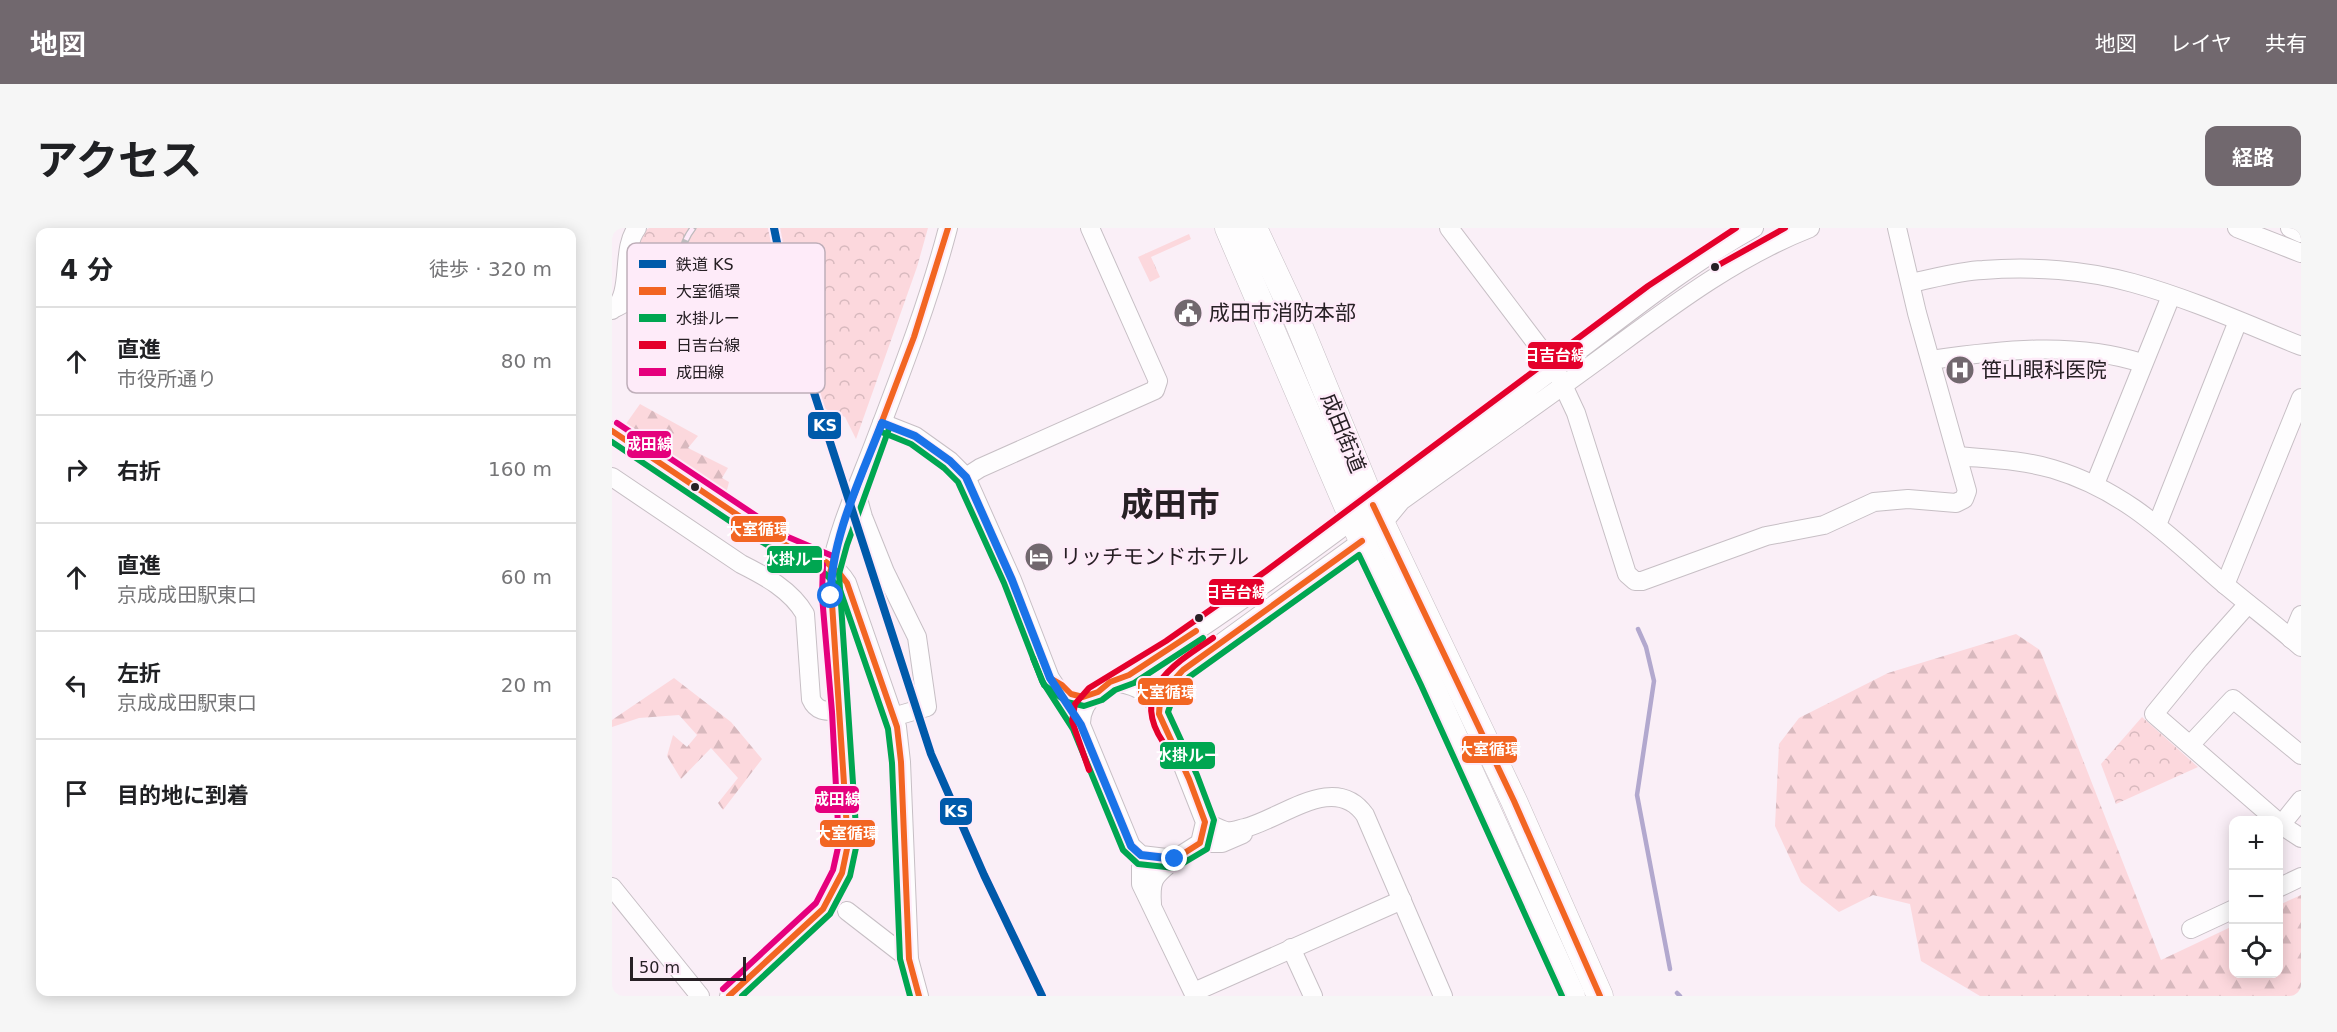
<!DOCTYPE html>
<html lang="ja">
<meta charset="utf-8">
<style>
:root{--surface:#fff;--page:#f6f6f6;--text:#202124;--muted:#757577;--line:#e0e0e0;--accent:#71686e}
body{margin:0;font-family:"DejaVu Sans","Noto Sans JP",sans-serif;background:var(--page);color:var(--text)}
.controls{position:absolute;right:18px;bottom:18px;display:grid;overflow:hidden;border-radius:12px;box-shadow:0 3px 15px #0003}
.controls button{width:54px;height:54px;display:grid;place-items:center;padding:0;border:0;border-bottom:2px solid var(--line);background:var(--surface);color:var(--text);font:30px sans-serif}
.scale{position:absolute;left:18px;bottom:15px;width:116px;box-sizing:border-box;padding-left:6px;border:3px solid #272025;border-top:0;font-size:16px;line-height:21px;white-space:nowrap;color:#272025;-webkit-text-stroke:4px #feebf9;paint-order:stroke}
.stop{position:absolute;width:18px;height:18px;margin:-14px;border:4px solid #1a73e8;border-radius:50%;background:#fff}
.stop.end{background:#1a73e8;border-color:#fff;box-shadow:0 2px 6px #0008}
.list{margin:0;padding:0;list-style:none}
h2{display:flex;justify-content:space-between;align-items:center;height:78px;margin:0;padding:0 24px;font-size:26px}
h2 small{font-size:20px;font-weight:400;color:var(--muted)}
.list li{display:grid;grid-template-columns:39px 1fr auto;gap:18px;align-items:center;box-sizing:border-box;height:108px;padding:0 24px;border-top:2px solid var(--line)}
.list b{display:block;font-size:22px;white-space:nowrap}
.list p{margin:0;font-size:20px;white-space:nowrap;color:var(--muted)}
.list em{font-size:20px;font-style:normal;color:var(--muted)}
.icon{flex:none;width:33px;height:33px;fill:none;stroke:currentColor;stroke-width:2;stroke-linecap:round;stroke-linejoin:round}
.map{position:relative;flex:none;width:1689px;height:768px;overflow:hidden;border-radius:12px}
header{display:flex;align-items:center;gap:36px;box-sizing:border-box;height:84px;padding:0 30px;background:var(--accent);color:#fff}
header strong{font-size:28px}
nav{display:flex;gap:33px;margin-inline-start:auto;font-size:21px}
.intro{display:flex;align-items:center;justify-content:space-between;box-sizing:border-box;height:144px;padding:0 36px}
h1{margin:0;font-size:42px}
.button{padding:15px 27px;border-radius:12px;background:var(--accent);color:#fff;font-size:21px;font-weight:700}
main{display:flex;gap:36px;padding:0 36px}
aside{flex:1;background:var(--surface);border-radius:12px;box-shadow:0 3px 15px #0003}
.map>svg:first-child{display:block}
.grass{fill:url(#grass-tufts)}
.forest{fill:url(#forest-firs)}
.park{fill:url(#park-crowns)}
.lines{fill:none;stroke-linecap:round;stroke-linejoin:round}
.stream{stroke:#b2a8ce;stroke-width:4.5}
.minor-casing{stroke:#c7bfc5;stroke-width:20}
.highway-casing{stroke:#c7bfc5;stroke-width:27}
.minor{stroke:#fefdfe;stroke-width:18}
.highway{stroke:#fefdfe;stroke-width:26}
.rail-casing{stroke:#bebbbd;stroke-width:7}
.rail{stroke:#feebf9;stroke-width:4.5;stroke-dasharray:14;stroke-linecap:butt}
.bus-1-casing{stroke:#feebf9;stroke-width:10}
.bus-2-casing{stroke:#feebf9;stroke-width:10}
.bus-3-casing{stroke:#feebf9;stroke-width:10}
.bus-4-casing{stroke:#feebf9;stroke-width:10}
.bus-1{stroke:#f26522;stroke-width:6}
.bus-2{stroke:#00a651;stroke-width:6}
.bus-3{stroke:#e4002b;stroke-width:6}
.bus-4{stroke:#e5007d;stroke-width:6}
.rail-1-casing{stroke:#feebf9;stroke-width:12}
.rail-1{stroke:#005aaa;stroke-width:8}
.route{stroke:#1a73e8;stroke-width:8}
.bus-dot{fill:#272025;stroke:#feebf9;stroke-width:2}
.labels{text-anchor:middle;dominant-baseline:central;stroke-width:5;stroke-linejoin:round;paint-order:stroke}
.poi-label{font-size:21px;fill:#272025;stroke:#feebf9;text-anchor:start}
.street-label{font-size:21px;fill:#272025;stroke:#feebf9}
.town-label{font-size:33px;font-weight:bold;fill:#272025;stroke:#feebf9}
.key{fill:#feebf9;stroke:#beaeb9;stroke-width:1.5}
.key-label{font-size:16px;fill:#272025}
.line-badge{stroke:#feebf9;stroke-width:2}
.badge-label{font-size:16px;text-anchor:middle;font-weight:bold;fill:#fff}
</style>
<header>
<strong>地図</strong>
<nav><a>地図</a><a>レイヤ</a><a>共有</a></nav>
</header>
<div class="intro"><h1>アクセス</h1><a class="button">経路</a></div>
<main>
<aside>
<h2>4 分<small>徒歩 · 320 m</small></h2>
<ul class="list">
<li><svg class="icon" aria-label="ahead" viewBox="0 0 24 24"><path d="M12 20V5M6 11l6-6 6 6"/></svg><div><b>直進</b><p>市役所通り</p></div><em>80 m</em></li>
<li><svg class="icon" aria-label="right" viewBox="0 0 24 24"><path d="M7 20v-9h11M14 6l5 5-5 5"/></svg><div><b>右折</b></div><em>160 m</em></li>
<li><svg class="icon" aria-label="ahead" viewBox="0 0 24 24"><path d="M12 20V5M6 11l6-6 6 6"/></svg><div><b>直進</b><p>京成成田駅東口</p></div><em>60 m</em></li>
<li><svg class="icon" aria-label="left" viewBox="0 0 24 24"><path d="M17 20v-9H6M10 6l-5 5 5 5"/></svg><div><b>左折</b><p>京成成田駅東口</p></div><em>20 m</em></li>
<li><svg class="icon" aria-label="arrive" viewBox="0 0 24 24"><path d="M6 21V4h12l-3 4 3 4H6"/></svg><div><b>目的地に到着</b></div></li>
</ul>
</aside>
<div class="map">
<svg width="1689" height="768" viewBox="0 0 1689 768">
<defs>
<pattern id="grass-tufts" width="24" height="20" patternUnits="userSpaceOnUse" patternTransform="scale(1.5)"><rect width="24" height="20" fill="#fcd8dd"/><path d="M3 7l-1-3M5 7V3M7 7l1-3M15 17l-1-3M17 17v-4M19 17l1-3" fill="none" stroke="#d8b9be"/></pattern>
<pattern id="forest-firs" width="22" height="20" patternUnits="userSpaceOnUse" patternTransform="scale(1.5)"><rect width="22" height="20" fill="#fcd8dd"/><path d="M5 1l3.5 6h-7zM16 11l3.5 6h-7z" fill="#d8b9be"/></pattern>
<pattern id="park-crowns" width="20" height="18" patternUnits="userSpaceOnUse" patternTransform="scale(1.5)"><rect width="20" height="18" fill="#fcd8dd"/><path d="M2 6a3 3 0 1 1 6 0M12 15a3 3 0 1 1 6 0" fill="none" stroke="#d8b9be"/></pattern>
</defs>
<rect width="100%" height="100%" fill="#faeff7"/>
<path class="grass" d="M 577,6 L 579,11 L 539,29 L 548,49 L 538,54 L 526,29 Z"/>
<g class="forest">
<path d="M 28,176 L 86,208 L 76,220 L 116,240 L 110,250 L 117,254 L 114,266 L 11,200 Z"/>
<path d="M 1404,406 L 1428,422 L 1549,732 L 1621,698 L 1622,746 L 1666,746 L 1667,677 L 1689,667 L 1689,768 L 1368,768 L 1309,733 L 1298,676 L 1261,667 L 1227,684 L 1189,654 L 1163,598 L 1167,516 L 1187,490 L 1276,445 Z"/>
<path d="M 62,450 L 119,494 L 150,531 L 111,582 L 106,575 L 126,550 L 99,520 L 69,551 L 55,528 L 61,507 L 75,519 L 85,507 L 67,487 L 27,490 L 0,499 L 0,492 Z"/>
</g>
<g class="park">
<path d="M 37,0 L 316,0 L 305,39 L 244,211 L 233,189 L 211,180 L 203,159 L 138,118 L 125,137 L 41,76 L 49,55 C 25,42 21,35 24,8 Z"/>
<path d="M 1530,489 L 1586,539 L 1504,576 L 1489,536 Z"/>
</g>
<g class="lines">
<g class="stream">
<path d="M 1026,401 L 1034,419 L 1042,453 L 1025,567 L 1058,741"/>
<path d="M 1065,765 L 1068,768"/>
</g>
<g class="minor-casing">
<g id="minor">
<path d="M 837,0 L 943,140 L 964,185 L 1015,346 L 1023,353 L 1030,353 L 1154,308 L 1212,297 L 1262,274 L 1296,271 L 1344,275 L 1352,271 L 1355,263 L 1305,85 L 1285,0"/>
<path d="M 1142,0 C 1072,39 1009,91 945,139 C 804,243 666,353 517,447 C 495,456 468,469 469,497 L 519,618 L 529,627 L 563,631 L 588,615 L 593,594 L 567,528 L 549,493 L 547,479 L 555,459 L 561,450 L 750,313 L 770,296 L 789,273 C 850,229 911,187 971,143 C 1043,91 1114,33 1198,0"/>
<path d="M 1625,0 L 1689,25"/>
<path d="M 1678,0 L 1689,5"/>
<path d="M 1299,55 C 1323,50 1347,43 1371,42 C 1420,38 1475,42 1521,55 C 1579,71 1634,96 1689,118"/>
<path d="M 5,79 L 33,64 L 48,47"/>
<path d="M 0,82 C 22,68 8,21 25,0"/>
<path d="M 1319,132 C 1388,122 1462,113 1530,135"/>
<path d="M 270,195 L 303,208 L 338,233 L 354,249 L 400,352 L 438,450 L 469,497"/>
<path d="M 0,203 C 56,241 111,281 170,315 C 195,330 218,327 235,355 L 285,499 L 289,534 L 297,731 L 307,768"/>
<path d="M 1346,228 C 1378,231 1411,232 1441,241 C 1514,263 1556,307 1611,355 C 1637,377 1664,397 1689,419"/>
<path d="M 0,249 L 129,336 C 153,348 179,362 193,386 L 199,471 C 205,485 216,483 229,483"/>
<path d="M 354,249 L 368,240 L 543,162 L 546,153 L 478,0"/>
<path d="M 1483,256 L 1559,68"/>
<path d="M 244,264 L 251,289 L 273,344 L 305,409 L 315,479 L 281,489"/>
<path d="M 1545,297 L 1626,93"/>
<path d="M 1613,357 L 1689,170"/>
<path d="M 1636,376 L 1587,431 L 1542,486 L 1664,592"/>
<path d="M 1679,411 L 1689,387"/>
<path d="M 500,454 C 523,456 533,463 547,479"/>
<path d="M 1578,517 L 1621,471 L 1689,527"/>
<path d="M 593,594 C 600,597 607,601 614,603 C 620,604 627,601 633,600 C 671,590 723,544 753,587 L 831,768"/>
<path d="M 1666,595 L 1689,610"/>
<path d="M 1669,597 L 1689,572"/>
<path d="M 588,615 L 610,615 L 631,606"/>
<path d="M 529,627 L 529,656 L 583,768"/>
<path d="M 0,659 L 88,768"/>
<path d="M 1666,660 L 1689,649"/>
<path d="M 540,676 C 538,649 543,648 563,631"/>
<path d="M 235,683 L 297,731"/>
<path d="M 1579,701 L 1622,681"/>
<path d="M 679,720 L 701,768"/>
<path d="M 582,764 L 790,672"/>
<path d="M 117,768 L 211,681 L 230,645 L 236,616 L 218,345 C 226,301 246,258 262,216 C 289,145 317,73 336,0"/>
</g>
</g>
<g class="highway-casing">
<g id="highway">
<path d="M 616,0 L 750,313 L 817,453 L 960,768"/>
<path d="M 642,0 L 685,92 L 761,277 L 902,573 L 988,768"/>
</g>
</g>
<use href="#minor" class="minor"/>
<use href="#highway" class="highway"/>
<g class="rail-casing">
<g id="rail">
<path d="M 81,0 C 57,30 75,72 100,95"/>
<path d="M 71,82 C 100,102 180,138 179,73 C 179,53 168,21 164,0"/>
</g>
</g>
<use href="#rail" class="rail"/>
<g class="bus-1-casing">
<g id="bus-1">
<path d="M 270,195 L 303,208 L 338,233 L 354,249 L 400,352 L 438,450 L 469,497 L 519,618 L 529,627 L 563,631 L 588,615 L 593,594 L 577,551 L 547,486 C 547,467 559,455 571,442 L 750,313"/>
<path d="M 0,203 L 148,302 L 179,320 L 214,334 L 228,346 L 235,355 L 285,499 L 289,534 L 297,731 L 307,768"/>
<path d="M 761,277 L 902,573 L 988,768"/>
<path d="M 438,450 L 450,457 L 459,466 L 471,469 L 486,464 L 498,454 L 517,447 L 584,403"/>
<path d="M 117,768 L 211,681 L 230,645 L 236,616 L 218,345 L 231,296 L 302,109 L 336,0"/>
</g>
</g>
<g class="bus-2-casing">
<g id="bus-2">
<path d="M 267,203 L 299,216 L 332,240 L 346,254 L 392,355 L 430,453 L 461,501 L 511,622 L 526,636 L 563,640 L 595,621 L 602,592 L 585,547 L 556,484 L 563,464 L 577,449 L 747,327 L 809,457 L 950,768"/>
<path d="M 0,214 L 143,310 L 175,328 L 209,342 L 227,359 L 276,501 L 280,535 L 288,731 L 298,768"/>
<path d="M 421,430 L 432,457 L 455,474 L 472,478 L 490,472 L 503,462 L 522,455 L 591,410"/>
<path d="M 130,768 L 218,686 L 238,648 L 245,615 L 227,346 L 235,317 L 278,198"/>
</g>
</g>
<g class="bus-3-casing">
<g id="bus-3">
<path d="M 1103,39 L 1173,0"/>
<path d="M 551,514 C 517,463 562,436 601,410"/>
<path d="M 477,542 L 460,493 L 463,476 L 477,460 L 554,413 L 654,343 L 1036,58 L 1124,0"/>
</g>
</g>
<g class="bus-4-casing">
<g id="bus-4">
<path d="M 5,195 L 176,309 L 223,329"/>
<path d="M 111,761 L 204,675 L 221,642 L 227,615 L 220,484 L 210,368 L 211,337"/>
</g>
</g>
<use href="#bus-1" class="bus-1"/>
<use href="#bus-2" class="bus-2"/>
<use href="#bus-3" class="bus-3"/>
<use href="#bus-4" class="bus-4"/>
<g class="rail-1-casing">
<path id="rail-1" d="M 162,0 L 176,68 L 196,146 L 319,526 L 372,647 L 430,768"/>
</g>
<use href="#rail-1" class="rail-1"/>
</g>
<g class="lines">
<path class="route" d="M 219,368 C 218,312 250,247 270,195 L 303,208 L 338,233 L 354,249 L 400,352 L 438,450 L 469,497 L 519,618 L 529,627 L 563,631"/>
</g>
<defs>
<g id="civic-disc" transform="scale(1.5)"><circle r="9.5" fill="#71686e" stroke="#feebf9"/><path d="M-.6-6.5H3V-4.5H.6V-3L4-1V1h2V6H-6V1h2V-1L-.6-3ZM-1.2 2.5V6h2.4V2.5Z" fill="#fff"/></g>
<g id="hospital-disc" transform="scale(1.5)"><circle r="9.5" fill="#71686e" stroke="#feebf9"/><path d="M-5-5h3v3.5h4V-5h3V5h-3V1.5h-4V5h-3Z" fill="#fff"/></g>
<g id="hotel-disc" transform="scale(1.5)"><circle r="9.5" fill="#71686e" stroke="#feebf9"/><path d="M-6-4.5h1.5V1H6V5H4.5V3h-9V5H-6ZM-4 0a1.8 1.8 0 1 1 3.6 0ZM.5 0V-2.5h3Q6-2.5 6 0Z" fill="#fff"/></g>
</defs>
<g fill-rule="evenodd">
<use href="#civic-disc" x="576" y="85"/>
<use href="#hospital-disc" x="1348" y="142"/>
<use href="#hotel-disc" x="427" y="329"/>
</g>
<g class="bus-dot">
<circle cx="1103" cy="39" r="5"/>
<circle cx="83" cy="259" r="5"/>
<circle cx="587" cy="390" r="5"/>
</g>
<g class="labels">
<g class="poi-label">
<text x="597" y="85">成田市消防本部</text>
<text x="1369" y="142">笹山眼科医院</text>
<text x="448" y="329">リッチモンドホテル</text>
</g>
<g class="street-label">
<text transform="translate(731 205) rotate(68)">成田街道</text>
</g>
<g class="town-label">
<text x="558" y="276">成田市</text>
</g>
</g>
<rect x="15" y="15" width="198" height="150" rx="9" class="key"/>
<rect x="27" y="32" width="27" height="8" fill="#005aaa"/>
<rect x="27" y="59" width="27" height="8" fill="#f26522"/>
<rect x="27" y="86" width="27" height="8" fill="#00a651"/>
<rect x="27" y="113" width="27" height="8" fill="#e4002b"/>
<rect x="27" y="140" width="27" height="8" fill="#e5007d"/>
<g class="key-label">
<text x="64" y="42">鉄道 KS</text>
<text x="64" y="69">大室循環</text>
<text x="64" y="96">水掛ルー</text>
<text x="64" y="123">日吉台線</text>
<text x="64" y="150">成田線</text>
</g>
<g class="line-badge">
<rect x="915" y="113" width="57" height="29" rx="6" fill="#e4002b"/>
<rect x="195" y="183" width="35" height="29" rx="6" fill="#005aaa"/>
<rect x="14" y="202" width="46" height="29" rx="6" fill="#e5007d"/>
<rect x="118" y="287" width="57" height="28" rx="6" fill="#f26522"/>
<rect x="154" y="317" width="57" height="29" rx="6" fill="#00a651"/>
<rect x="596" y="350" width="57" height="28" rx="6" fill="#e4002b"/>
<rect x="525" y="449" width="57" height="29" rx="6" fill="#f26522"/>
<rect x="849" y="507" width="57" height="29" rx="6" fill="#f26522"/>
<rect x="547" y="513" width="57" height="29" rx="6" fill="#00a651"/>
<rect x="202" y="557" width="46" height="29" rx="6" fill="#e5007d"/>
<rect x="327" y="569" width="34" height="29" rx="6" fill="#005aaa"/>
<rect x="207" y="591" width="57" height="29" rx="6" fill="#f26522"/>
</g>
<g class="badge-label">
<text x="943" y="133">日吉台線</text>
<text x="213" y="203">KS</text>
<text x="37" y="222">成田線</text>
<text x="146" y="307">大室循環</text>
<text x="183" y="337">水掛ルー</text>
<text x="624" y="370">日吉台線</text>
<text x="553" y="470">大室循環</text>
<text x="877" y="527">大室循環</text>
<text x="576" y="533">水掛ルー</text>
<text x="225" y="577">成田線</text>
<text x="344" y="589">KS</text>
<text x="235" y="611">大室循環</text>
</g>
</svg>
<div class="controls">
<button>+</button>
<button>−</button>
<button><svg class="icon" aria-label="locate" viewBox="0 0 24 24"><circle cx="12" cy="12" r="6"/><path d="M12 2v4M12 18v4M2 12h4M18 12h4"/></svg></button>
</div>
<div class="scale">50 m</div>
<div class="stop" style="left:219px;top:368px"></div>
<div class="stop end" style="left:563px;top:631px"></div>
</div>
</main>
